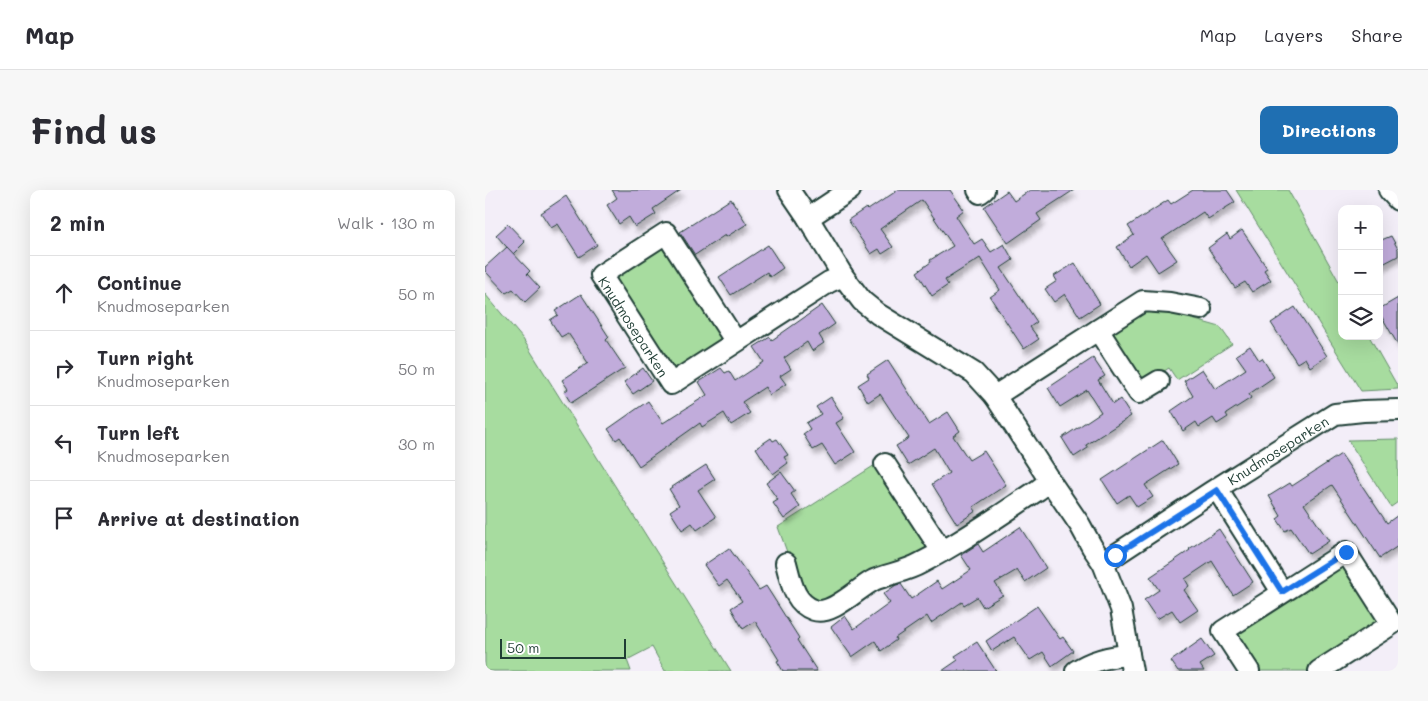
<!DOCTYPE html>
<meta charset="utf-8">
<style>
:root{--surface:#fff;--page:#f7f7f7;--text:#2b2b33;--muted:#7c7c81;--line:#e1e1e2;--accent:#1f6fb2}
body{margin:0;font-family:Mali,sans-serif;background:var(--page);color:var(--text)}
.controls{position:absolute;right:15px;top:15px;display:grid;overflow:hidden;border-radius:10px;box-shadow:0 5px 20px #0002}
.controls button{width:45px;height:45px;display:grid;place-items:center;padding:0;border:0;border-bottom:1px solid var(--line);background:var(--surface);color:var(--text);font:25px sans-serif}
.scale{position:absolute;left:15px;bottom:12px;width:126px;box-sizing:border-box;padding-left:5px;border:2px solid #1f3d34;border-top:0;font-size:14px;line-height:18px;white-space:nowrap;color:#1f3d34;-webkit-text-stroke:4px #fff;paint-order:stroke}
.stop{position:absolute;width:15px;height:15px;margin:-11px;border:4px solid #1a73e8;border-radius:50%;background:#fff}
.stop.end{background:#1a73e8;border-color:#fff;box-shadow:0 1px 5px #0008}
.list{margin:0;padding:0;list-style:none}
h2{display:flex;justify-content:space-between;align-items:center;height:65px;margin:0;padding:0 20px;font-size:21px}
h2 small{font-size:16px;font-weight:400;color:var(--muted)}
.list li{display:grid;grid-template-columns:32px 1fr auto;gap:15px;align-items:center;box-sizing:border-box;height:75px;padding:0 20px;border-top:1px solid var(--line)}
.list b{display:block;font-size:19px;white-space:nowrap}
.list p{margin:0;font-size:16px;white-space:nowrap;color:var(--muted)}
.list em{font-size:16px;font-style:normal;color:var(--muted)}
.icon{flex:none;width:28px;height:28px;fill:none;stroke:currentColor;stroke-width:2;stroke-linecap:round;stroke-linejoin:round}
.map{position:relative;flex:none;width:913px;height:481px;overflow:hidden;border-radius:10px}
header{display:flex;align-items:center;gap:30px;box-sizing:border-box;height:70px;padding:0 25px;background:var(--surface);border-bottom:1px solid var(--line)}
header strong{font-size:24px}
nav{display:flex;gap:28px;margin-inline-start:auto;font-size:18px}
.intro{display:flex;align-items:center;justify-content:space-between;box-sizing:border-box;height:120px;padding:0 30px}
h1{margin:0;font-size:35px}
.button{padding:12px 22px;border-radius:10px;background:var(--accent);color:#fff;font-size:18px;font-weight:700}
main{display:flex;gap:30px;padding:0 30px}
aside{flex:1;background:var(--surface);border-radius:10px;box-shadow:0 5px 20px #0002}
.map>svg:first-child{display:block}
.green{fill:#a7dc9f;stroke:#638c6a}
.building{fill:#c1acdb;stroke:#1f3d34;filter:url(#shadow)}
.lines{fill:none;stroke-linecap:round;stroke-linejoin:round}
.minor-casing{stroke:#1f3d34;stroke-width:24}
.minor{stroke:#fff;stroke-width:20}
.route{stroke:#1a73e8;stroke-width:6}
.labels{text-anchor:middle;dominant-baseline:central;stroke-width:5;stroke-linejoin:round;paint-order:stroke}
.street-label{font-size:14px;fill:#1f3d34;stroke:#fff}
</style>
<header>
<strong>Map</strong>
<nav><a>Map</a><a>Layers</a><a>Share</a></nav>
</header>
<div class="intro"><h1>Find us</h1><a class="button">Directions</a></div>
<main>
<aside>
<h2>2 min<small>Walk · 130 m</small></h2>
<ul class="list">
<li><svg class="icon" aria-label="ahead" viewBox="0 0 24 24"><path d="M12 20V5M6 11l6-6 6 6"/></svg><div><b>Continue</b><p>Knudmoseparken</p></div><em>50 m</em></li>
<li><svg class="icon" aria-label="right" viewBox="0 0 24 24"><path d="M7 20v-9h11M14 6l5 5-5 5"/></svg><div><b>Turn right</b><p>Knudmoseparken</p></div><em>50 m</em></li>
<li><svg class="icon" aria-label="left" viewBox="0 0 24 24"><path d="M17 20v-9H6M10 6l-5 5 5 5"/></svg><div><b>Turn left</b><p>Knudmoseparken</p></div><em>30 m</em></li>
<li><svg class="icon" aria-label="arrive" viewBox="0 0 24 24"><path d="M6 21V4h12l-3 4 3 4H6"/></svg><div><b>Arrive at destination</b></div></li>
</ul>
</aside>
<div class="map">
<svg width="913" height="481" viewBox="0 0 913 481">
<defs>
<filter id="shadow"><feDropShadow dx="3" dy="5.5" stdDeviation="2.5" flood-color="#0004"/></filter>
</defs>
<rect width="100%" height="100%" fill="#f3eef8"/>
<filter id="ink" filterUnits="userSpaceOnUse"><feTurbulence type="fractalNoise" baseFrequency=".02" numOctaves="2"/><feDisplacementMap in="SourceGraphic" scale="10" xChannelSelector="R" yChannelSelector="G"/><feConvolveMatrix kernelMatrix="1 2 1 2 8 2 1 2 1" color-interpolation-filters="sRGB"/></filter>
<g filter="url(#ink)">
<g class="green">
<path d="M 751,0 L 803,0 L 857,97 L 857,146 L 884,146 L 913,197 L 913,199 L 876,201 Z"/>
<path d="M 178,54 L 241,151 L 188,186 L 126,87 Z"/>
<path d="M 0,104 L 38,149 L 246,481 L 180,481 L 167,457 L 142,470 L 146,481 L 0,481 Z"/>
<path d="M 661,116 L 735,137 L 747,154 L 692,190 L 684,178 L 656,196 L 621,142 Z"/>
<path d="M 913,249 L 913,312 L 906,317 L 863,250 Z"/>
<path d="M 390,275 L 448,360 L 344,412 L 327,411 L 312,390 L 293,337 Z"/>
<path d="M 858,369 L 900,432 L 825,481 L 771,481 L 746,442 Z"/>
</g>
<g class="building">
<path d="M 127,0 L 196,0 L 168,19 L 171,24 L 150,37 L 144,27 L 134,34 L 122,15 L 132,8 Z"/>
<path d="M 413,0 L 465,0 L 479,20 L 471,26 L 489,54 L 497,49 L 506,62 L 519,54 L 528,70 L 516,78 L 552,132 L 545,137 L 554,149 L 539,159 L 505,107 L 515,100 L 495,68 L 460,90 L 463,95 L 447,106 L 432,82 L 446,72 L 445,70 L 468,56 L 437,10 L 395,39 L 408,57 L 397,64 L 394,59 L 386,64 L 363,30 L 381,18 L 383,20 Z"/>
<path d="M 545,0 L 589,0 L 552,24 L 556,30 L 523,53 L 499,17 L 522,1 L 529,11 Z"/>
<path d="M 708,0 L 742,0 L 750,12 L 723,29 L 718,22 L 677,49 L 692,70 L 673,82 L 661,64 L 644,76 L 632,57 L 649,45 L 643,36 L 683,10 L 686,14 Z"/>
<path d="M 81,6 L 112,55 L 94,67 L 73,34 L 66,38 L 56,23 Z"/>
<path d="M 246,9 L 262,34 L 241,47 L 240,45 L 210,65 L 195,42 Z"/>
<path d="M 23,34 L 40,52 L 28,64 L 11,45 Z"/>
<path d="M 757,40 L 782,78 L 779,80 L 786,90 L 767,102 L 760,92 L 750,98 L 723,58 L 742,44 L 745,49 Z"/>
<path d="M 906,46 L 913,59 L 913,66 L 894,76 L 894,51 Z"/>
<path d="M 283,55 L 298,78 L 285,87 L 282,82 L 246,105 L 234,87 Z"/>
<path d="M 22,57 L 45,81 L 42,84 L 55,98 L 40,112 L 28,99 L 21,103 L 0,81 L 0,77 Z"/>
<path d="M 590,73 L 615,114 L 595,127 L 580,104 L 569,112 L 560,99 L 572,91 L 569,86 Z"/>
<path d="M 96,104 L 124,147 L 121,150 L 140,178 L 86,213 L 79,202 L 83,199 L 77,190 L 103,173 L 83,143 L 76,147 L 65,130 L 73,125 L 70,121 Z"/>
<path d="M 913,108 L 913,155 L 894,122 L 894,119 Z"/>
<path d="M 337,115 L 350,134 L 334,145 L 339,153 L 327,161 L 322,152 L 299,168 L 306,179 L 295,186 L 301,194 L 284,205 L 280,197 L 257,212 L 265,223 L 246,235 L 239,223 L 217,237 L 215,233 L 154,276 L 135,247 L 131,250 L 123,239 L 163,211 L 178,233 L 222,205 L 214,192 L 236,178 L 240,183 L 244,181 L 250,191 L 279,172 L 269,157 L 285,147 L 287,150 Z"/>
<path d="M 810,117 L 842,166 L 825,177 L 820,168 L 812,173 L 786,133 Z"/>
<path d="M 765,156 L 774,170 L 777,168 L 789,187 L 764,204 L 766,208 L 741,224 L 743,227 L 732,234 L 728,228 L 714,237 L 711,232 L 698,241 L 686,221 L 708,206 L 699,191 L 717,179 L 730,199 L 761,179 L 751,165 Z"/>
<path d="M 608,168 L 620,186 L 613,190 L 628,214 L 635,209 L 646,226 L 601,255 L 603,258 L 589,267 L 577,248 L 616,222 L 602,200 L 575,217 L 563,198 Z"/>
<path d="M 403,170 L 444,234 L 463,222 L 475,241 L 468,246 L 484,270 L 499,261 L 521,295 L 488,317 L 491,321 L 472,334 L 447,294 L 464,283 L 449,258 L 423,275 L 411,256 L 424,248 L 395,204 L 383,212 L 373,195 L 384,188 L 382,184 Z"/>
<path d="M 158,178 L 167,191 L 148,204 L 139,192 Z"/>
<path d="M 346,207 L 359,228 L 351,233 L 370,262 L 350,275 L 337,255 L 328,260 L 318,244 L 325,239 L 321,233 L 336,224 L 331,217 Z"/>
<path d="M 286,248 L 288,251 L 292,249 L 303,265 L 299,267 L 303,273 L 288,284 L 271,258 Z"/>
<path d="M 678,250 L 693,274 L 660,295 L 668,307 L 652,317 L 644,305 L 632,313 L 617,290 Z"/>
<path d="M 856,264 L 902,333 L 913,325 L 913,356 L 895,368 L 847,295 L 819,314 L 844,351 L 824,364 L 806,338 L 800,341 L 792,329 L 796,326 L 784,306 L 805,293 L 807,296 Z"/>
<path d="M 221,275 L 230,289 L 213,300 L 231,327 L 212,340 L 207,333 L 197,340 L 185,321 L 194,315 L 184,299 Z"/>
<path d="M 296,282 L 310,301 L 306,304 L 315,317 L 299,329 L 288,313 L 293,310 L 281,293 Z"/>
<path d="M 535,337 L 561,378 L 540,392 L 532,380 L 510,393 L 518,405 L 498,417 L 492,407 L 479,415 L 477,412 L 446,433 L 442,426 L 410,448 L 411,450 L 396,461 L 390,451 L 367,467 L 346,437 L 360,426 L 369,439 L 405,413 L 398,404 L 411,395 L 416,394 L 426,409 L 452,391 L 457,399 L 486,380 L 476,365 L 493,354 L 498,362 Z"/>
<path d="M 734,339 L 768,392 L 748,405 L 727,371 L 700,389 L 704,396 L 699,400 L 713,420 L 695,432 L 687,420 L 672,429 L 659,410 L 674,400 L 665,387 L 705,360 L 704,359 Z"/>
<path d="M 244,358 L 274,400 L 281,396 L 314,448 L 312,450 L 332,481 L 298,481 L 292,471 L 294,470 L 270,431 L 258,439 L 246,418 L 257,411 L 242,390 L 234,396 L 219,375 Z"/>
<path d="M 552,416 L 575,449 L 578,447 L 588,461 L 567,476 L 558,462 L 545,470 L 529,447 L 507,461 L 501,451 Z"/>
<path d="M 717,449 L 729,466 L 715,475 L 719,481 L 693,481 L 686,471 Z"/>
<path d="M 492,452 L 511,481 L 457,481 L 473,470 L 470,466 Z"/>
</g>
<g class="lines">
<g class="minor-casing">
<g id="minor">
<path d="M 304,0 L 323,28 L 358,86 L 377,111 L 393,124 L 489,183 L 510,206 L 565,291 L 595,335 L 607,357 L 618,373 L 636,419 L 647,481"/>
<path d="M 493,0 L 495,3 L 499,0"/>
<path d="M 904,0 L 913,10"/>
<path d="M 323,28 L 365,0"/>
<path d="M 613,140 L 654,203 L 674,191"/>
<path id="s1" d="M 251,152 L 181,43 L 116,85 L 186,194 L 344,92 L 358,86"/>
<path d="M 510,206 L 658,111 L 685,113 L 716,119"/>
<path d="M 400,274 L 457,361"/>
<path d="M 732,299 L 797,402"/>
<path d="M 301,373 C 306,392 309,413 329,420 C 347,426 373,398 389,390 C 404,384 422,381 436,373 C 477,352 515,325 553,300 L 565,291"/>
<path id="s2" d="M 618,373 L 726,302 L 850,224 L 878,221 L 913,220"/>
<path d="M 591,481 C 608,470 624,466 644,465"/>
<path d="M 764,481 L 738,441 L 861,362 L 907,434 L 834,481"/>
</g>
</g>
<use href="#minor" class="minor"/>
</g>
</g>
<g class="lines" filter="url(#ink)">
<path class="route" d="M 630,365 L 732,300 L 797,402 L 861,362"/>
</g>
<g class="labels">
<g class="street-label">
<text stroke="none"><textPath href="#s1" startOffset="268">Knudmoseparken</textPath></text>
<text stroke="none"><textPath href="#s2" startOffset="208">Knudmoseparken</textPath></text>
</g>
</g>
</svg>
<div class="controls">
<button>+</button>
<button>−</button>
<button><svg class="icon" aria-label="layers" viewBox="0 0 24 24"><path d="M12 4l9 5-9 5-9-5zM3 14l9 5 9-5"/></svg></button>
</div>
<div class="scale">50 m</div>
<div class="stop" style="left:630px;top:365px"></div>
<div class="stop end" style="left:861px;top:362px"></div>
</div>
</main>
